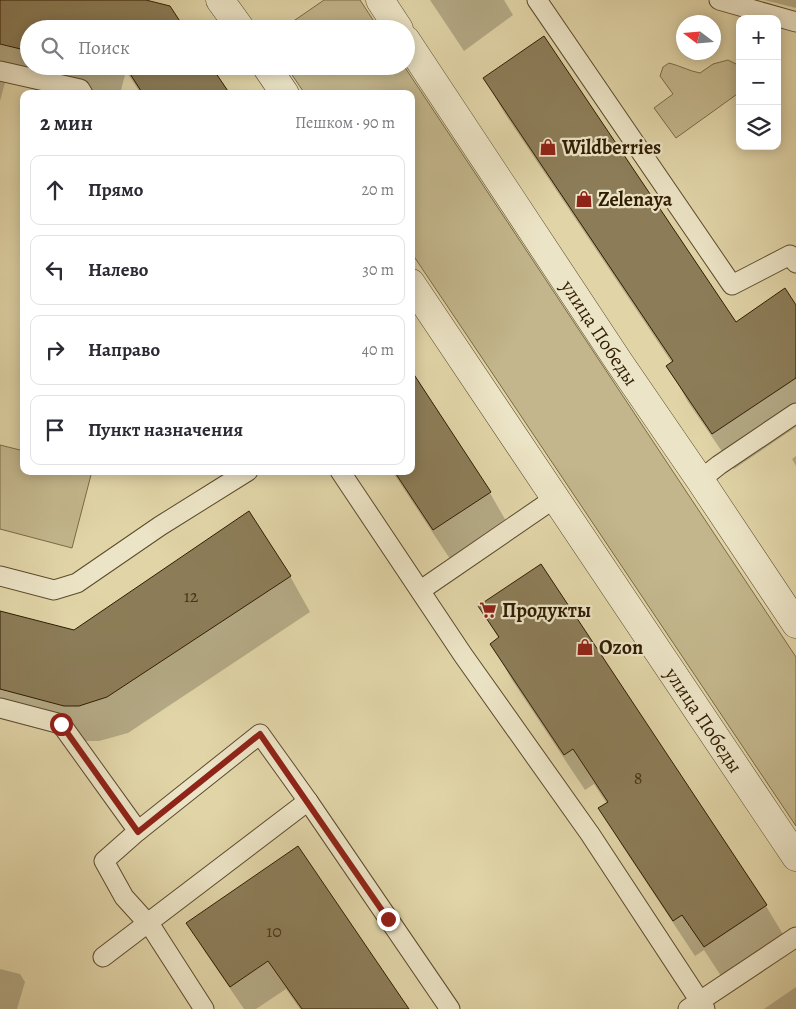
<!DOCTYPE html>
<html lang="ru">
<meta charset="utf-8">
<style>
:root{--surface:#fff;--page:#f2f2f3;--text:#2b2b33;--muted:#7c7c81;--line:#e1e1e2}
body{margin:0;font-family:Alegreya,serif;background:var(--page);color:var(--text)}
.controls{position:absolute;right:15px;top:15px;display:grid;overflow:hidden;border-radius:10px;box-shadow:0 2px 12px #0003}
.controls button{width:45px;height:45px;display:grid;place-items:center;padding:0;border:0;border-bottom:1px solid var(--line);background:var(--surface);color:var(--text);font:25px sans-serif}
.compass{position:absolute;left:676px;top:15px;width:45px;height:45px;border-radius:50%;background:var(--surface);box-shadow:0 2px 12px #0003;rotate:286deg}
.stop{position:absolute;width:15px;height:15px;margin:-11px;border:4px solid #8f2418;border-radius:50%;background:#fff}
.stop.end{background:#8f2418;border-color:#fff;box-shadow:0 1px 5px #0008}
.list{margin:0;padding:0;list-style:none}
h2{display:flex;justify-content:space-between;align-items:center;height:65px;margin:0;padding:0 20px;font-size:21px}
h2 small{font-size:16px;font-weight:400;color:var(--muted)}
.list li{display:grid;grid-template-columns:32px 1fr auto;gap:15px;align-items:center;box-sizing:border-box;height:70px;margin:0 10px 10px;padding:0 10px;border:1px solid var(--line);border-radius:10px}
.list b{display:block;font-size:19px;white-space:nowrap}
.list em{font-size:16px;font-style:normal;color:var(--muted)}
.icon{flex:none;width:28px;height:28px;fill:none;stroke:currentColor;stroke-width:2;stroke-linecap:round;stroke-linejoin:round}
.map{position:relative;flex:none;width:796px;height:1009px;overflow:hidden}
.search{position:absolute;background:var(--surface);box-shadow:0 2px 12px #0003;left:20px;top:20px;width:395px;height:55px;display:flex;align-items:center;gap:12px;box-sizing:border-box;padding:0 18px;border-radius:28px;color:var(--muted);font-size:19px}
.panel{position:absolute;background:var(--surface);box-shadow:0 2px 12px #0003;left:20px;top:90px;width:395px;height:385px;border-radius:10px}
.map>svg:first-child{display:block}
.green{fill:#c3b68c;stroke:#7a6a47}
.shadow{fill:#0003}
.building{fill:#8c7d58;stroke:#301d02}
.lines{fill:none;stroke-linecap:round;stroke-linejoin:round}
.lane-casing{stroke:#5c4b2c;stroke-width:21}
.street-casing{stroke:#5c4b2c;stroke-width:29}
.lane{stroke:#ece4c6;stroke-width:19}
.street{stroke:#ece4c6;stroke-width:28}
.route{stroke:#8f2418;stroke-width:6}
.labels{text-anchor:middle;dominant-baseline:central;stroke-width:4.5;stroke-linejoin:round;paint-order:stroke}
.number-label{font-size:18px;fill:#473518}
.poi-label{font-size:20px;font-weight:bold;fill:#301d02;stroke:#ece4c6;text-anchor:start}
.street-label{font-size:20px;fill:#301d02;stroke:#ece4c6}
</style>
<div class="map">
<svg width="796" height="1009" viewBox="0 0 796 1009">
<rect width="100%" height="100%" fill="#e1d5a8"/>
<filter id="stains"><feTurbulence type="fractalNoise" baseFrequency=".004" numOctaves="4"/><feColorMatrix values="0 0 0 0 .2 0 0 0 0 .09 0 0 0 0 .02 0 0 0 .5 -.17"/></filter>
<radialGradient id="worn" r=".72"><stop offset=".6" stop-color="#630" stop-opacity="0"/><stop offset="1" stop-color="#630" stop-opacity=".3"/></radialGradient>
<g class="green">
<path d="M 324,0 L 360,0 L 379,29 L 282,29 Z"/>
<path d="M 728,60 L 740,66 L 740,92 L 676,138 L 654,108 L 673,94 L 660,76 L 663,67 L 669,63 C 681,66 689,71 700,73 L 713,64 Z"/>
<path d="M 286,66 L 404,66 L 796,657 L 796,826 L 411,252 L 411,94 L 305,94 Z"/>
<path d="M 0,445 L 24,451 L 24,471 L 92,471 L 72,548 L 0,529 Z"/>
</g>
<g class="shadow">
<path d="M 0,0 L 140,0 L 29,29 L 29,66 L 209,66 L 228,94 L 141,94 L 126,71 L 120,94 L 77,94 L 7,75 L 0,101 Z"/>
<path d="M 430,0 L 504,0 L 513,15 L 464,51 Z"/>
<path d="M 764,0 L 796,0 L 796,8 Z"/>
<path d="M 484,78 L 735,324 L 796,308 L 796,427 L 734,469 L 688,402 L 668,366 L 672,363 L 505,114 Z"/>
<path d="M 796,456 L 796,466 L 792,459 Z"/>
<path d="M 392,471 L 411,471 L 490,493 L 510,528 L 454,565 Z"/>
<path d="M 290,576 L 310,612 L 128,733 L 99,741 L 85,741 L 0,719 L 0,612 L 74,631 Z"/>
<path d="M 479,606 L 766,906 L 787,941 L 725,982 L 704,950 L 695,956 L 621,844 L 600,808 L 607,804 L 594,784 L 585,790 L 512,680 L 492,644 L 499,639 Z"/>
<path d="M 188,924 L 408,1009 L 300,1009 L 286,989 L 256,1009 L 244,1009 L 205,952 Z"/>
<path d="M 0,969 L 20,974 L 25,982 L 17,1009 L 0,1009 Z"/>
<path d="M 796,987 L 796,1009 L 764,1009 Z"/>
</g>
<g class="building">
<path d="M 0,0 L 146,0 L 170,6 L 185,29 L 29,29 L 29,51 L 0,44 Z"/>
<path d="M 544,36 L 736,322 L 785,288 L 796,305 L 796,378 L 712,434 L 666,366 L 673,361 L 483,78 Z"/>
<path d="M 125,66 L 211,66 L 230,94 L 143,94 Z"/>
<path d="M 411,370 L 491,492 L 433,530 L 394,471 L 411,471 Z"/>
<path d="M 249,511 L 291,576 L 107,697 L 79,706 L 64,706 L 0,689 L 0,611 L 74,630 Z"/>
<path d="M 541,564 L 767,905 L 704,947 L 682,915 L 673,921 L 598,808 L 608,802 L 573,749 L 564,755 L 490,644 L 499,637 L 478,606 Z"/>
<path d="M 298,846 L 362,940 L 409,1009 L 302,1009 L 268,961 L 230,987 L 186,923 Z"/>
</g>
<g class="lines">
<g class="lane-casing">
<g id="lane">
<path d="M 537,0 L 732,285 L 790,255 L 796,263"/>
<path d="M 719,0 L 796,22"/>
<path d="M 0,71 L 80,89 L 83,94"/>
<path d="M 340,471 L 463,655 L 590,834 L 705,1009"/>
<path d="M 700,480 L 719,465 L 796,413"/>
<path d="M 0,576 L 54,590 L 77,583 L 160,526 L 248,471"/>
<path d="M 421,590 L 555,498"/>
<path d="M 0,708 L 61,724 L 138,831 L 104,861 L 124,897 L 152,928 L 204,1009"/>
<path d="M 138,831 L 260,734 L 308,801 L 450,1009"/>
<path d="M 103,957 L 308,801"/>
<path d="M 688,1009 L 796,937"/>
</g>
</g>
<g class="street-casing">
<g id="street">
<path d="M 220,0 L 241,29"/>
<path d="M 380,0 L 399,29"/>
<path id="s1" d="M 406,40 L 619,362 L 700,480 L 796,624"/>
<path d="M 266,66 L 285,94"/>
<path id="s2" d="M 411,283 L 796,857"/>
</g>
</g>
<use href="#lane" class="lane"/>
<use href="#street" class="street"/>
</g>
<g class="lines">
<path class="route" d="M 61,724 L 138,832 L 260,734 L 388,919"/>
</g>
<defs>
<g id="shop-bare" transform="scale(1.35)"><path d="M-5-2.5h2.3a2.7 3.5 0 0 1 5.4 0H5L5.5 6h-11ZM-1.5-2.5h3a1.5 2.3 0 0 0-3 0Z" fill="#8f2418" stroke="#ece4c6" stroke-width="2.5" paint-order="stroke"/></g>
<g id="supermarket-bare" transform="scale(1.35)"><path d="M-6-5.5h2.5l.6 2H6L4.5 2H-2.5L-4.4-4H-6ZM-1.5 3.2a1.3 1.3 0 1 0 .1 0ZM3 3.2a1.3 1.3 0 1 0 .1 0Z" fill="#8f2418" stroke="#ece4c6" stroke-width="2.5" paint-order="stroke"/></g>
</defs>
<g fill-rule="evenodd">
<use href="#shop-bare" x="548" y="147"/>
<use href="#shop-bare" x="584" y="199"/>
<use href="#supermarket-bare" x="488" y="610"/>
<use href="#shop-bare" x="585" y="647"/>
</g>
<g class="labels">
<g class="number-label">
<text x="191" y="596">12</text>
<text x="638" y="778">8</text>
<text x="274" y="931">10</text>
</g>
<g class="poi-label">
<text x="562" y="147">Wildberries</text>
<text x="598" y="199">Zelenaya</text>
<text x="502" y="610">Продукты</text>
<text x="599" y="647">Ozon</text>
</g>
<g class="street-label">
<text stroke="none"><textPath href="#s1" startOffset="351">улица Победы</textPath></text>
<text stroke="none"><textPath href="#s2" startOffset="526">улица Победы</textPath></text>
</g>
</g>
<rect width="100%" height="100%" filter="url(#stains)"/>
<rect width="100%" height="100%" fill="url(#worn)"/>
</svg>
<div class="controls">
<button>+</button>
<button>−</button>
<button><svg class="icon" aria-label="layers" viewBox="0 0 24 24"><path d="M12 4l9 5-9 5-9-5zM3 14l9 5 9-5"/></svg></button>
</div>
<svg class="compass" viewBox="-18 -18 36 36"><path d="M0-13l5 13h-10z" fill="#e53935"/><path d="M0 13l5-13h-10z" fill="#7c7c81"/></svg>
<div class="stop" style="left:61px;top:724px"></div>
<div class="stop end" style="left:388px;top:919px"></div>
<div class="search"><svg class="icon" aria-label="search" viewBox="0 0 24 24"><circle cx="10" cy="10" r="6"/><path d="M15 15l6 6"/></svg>Поиск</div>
<section class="panel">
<h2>2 мин<small>Пешком · 90 m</small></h2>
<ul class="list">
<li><svg class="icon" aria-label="ahead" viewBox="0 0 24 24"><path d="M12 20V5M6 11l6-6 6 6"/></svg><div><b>Прямо</b></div><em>20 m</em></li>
<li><svg class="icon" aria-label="left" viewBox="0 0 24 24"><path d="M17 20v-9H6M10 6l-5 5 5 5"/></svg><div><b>Налево</b></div><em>30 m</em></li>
<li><svg class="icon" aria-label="right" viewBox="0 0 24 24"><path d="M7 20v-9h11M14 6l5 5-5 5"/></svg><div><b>Направо</b></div><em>40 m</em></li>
<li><svg class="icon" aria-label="arrive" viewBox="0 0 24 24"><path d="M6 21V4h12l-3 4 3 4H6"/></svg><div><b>Пункт назначения</b></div></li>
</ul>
</section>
</div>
